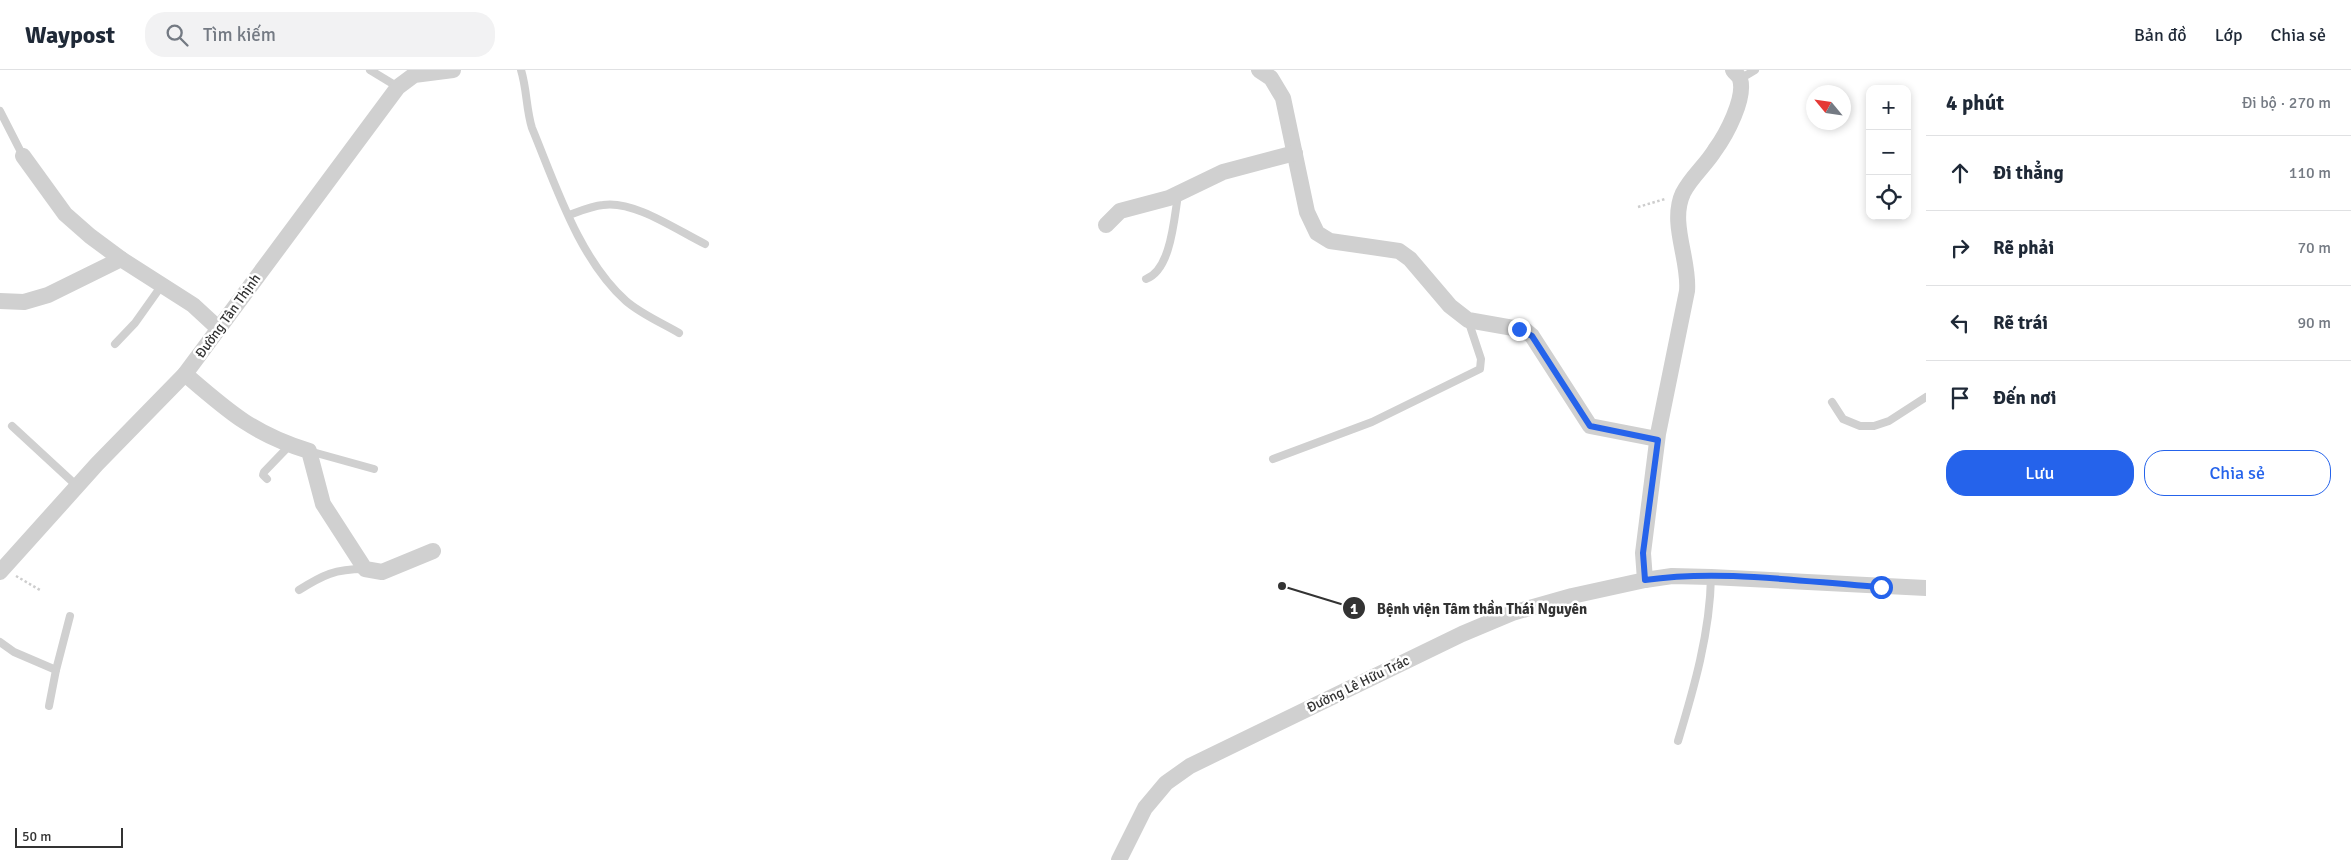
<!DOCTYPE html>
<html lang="vi">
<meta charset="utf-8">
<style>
:root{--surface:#fff;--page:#f2f2f3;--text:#1f2937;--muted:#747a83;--line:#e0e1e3;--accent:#2563eb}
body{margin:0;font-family:Signika,sans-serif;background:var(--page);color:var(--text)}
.controls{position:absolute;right:15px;top:15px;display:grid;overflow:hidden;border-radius:10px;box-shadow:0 2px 8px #0003}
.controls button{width:45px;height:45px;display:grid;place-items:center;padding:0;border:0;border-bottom:1px solid var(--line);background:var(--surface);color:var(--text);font:25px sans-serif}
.compass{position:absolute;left:1806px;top:15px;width:45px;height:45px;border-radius:50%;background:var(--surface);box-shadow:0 2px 8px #0003;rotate:299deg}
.scale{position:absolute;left:15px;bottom:12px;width:108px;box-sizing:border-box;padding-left:5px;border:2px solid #333;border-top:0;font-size:14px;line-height:18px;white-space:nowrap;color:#333;-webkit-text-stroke:4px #fff;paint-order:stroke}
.stop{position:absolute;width:15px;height:15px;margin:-11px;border:4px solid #2563eb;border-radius:50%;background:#fff}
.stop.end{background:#2563eb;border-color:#fff;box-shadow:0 1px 5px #0008}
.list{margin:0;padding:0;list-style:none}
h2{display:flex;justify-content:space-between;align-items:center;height:65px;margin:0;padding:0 20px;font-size:21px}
h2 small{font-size:16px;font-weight:400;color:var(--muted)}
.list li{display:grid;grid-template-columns:32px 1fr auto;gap:15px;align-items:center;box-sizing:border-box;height:75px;padding:0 20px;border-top:1px solid var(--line)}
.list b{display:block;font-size:19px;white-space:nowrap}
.list em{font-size:16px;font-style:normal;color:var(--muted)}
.actions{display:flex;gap:10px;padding:15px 20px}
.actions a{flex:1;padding:11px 0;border:1px solid var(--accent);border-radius:20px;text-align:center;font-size:18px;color:var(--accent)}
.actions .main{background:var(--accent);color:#fff}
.icon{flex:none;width:28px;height:28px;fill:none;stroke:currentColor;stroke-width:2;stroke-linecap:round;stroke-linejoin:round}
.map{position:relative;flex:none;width:1926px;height:790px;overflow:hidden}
header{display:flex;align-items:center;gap:30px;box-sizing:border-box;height:70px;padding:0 25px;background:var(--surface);border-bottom:1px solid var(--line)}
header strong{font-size:24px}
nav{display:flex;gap:28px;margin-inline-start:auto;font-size:18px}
.search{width:350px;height:45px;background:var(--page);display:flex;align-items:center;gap:12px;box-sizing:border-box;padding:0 18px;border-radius:20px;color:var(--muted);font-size:19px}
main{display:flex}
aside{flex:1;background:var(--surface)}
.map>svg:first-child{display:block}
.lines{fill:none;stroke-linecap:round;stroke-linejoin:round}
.path{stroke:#cdcdcd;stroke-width:2.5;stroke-dasharray:2.5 2.5;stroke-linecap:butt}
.service{stroke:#d0d0d0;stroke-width:8}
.minor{stroke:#d0d0d0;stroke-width:16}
.route{stroke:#2563eb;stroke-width:6}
.labels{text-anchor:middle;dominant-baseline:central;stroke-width:5;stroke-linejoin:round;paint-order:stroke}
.street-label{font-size:14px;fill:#333;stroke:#fff}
.leader{fill:none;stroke:#333;stroke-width:2}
.callout-dot{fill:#333;stroke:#fff;stroke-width:2}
.mark-label{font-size:15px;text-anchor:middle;font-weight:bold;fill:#fff}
.callout-label{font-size:15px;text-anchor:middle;font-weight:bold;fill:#333;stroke:#fff;stroke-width:5;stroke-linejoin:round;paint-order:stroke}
</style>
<header>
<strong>Waypost</strong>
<div class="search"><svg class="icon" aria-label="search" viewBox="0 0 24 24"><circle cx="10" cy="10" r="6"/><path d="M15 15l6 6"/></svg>Tìm kiếm</div>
<nav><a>Bản đồ</a><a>Lớp</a><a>Chia sẻ</a></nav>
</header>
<main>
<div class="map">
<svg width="1926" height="790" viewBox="0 0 1926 790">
<rect width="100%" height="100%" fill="#fff"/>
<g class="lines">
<g class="path">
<path d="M 1638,137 L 1665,129"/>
<path d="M 16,506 L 40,520"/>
</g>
<g class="service">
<path d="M 370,0 L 398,17"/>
<path d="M 521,0 C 527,19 526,39 532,58 C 556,116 579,189 626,231 C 641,244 662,253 679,263"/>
<path d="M 1740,9 L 1755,0"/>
<path d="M 0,41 L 23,86"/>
<path d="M 569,145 C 580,141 592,136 603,135 C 634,130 678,161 705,174"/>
<path d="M 1146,209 C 1171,200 1174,149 1178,125"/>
<path d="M 115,274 L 135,253 L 162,215"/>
<path d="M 1832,332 L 1843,349 L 1860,356 L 1874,356 L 1889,351 L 1926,327"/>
<path d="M 12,356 L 77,416"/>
<path d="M 309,381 L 374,399"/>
<path d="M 1273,389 L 1372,352 L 1480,299 L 1481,289 L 1468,250"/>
<path d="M 267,409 L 263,405 L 264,402 L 290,375"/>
<path d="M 299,520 C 323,505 335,499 364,499"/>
<path d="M 0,572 L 14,582 L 56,600 L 70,546"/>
<path d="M 49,636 L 56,600"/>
<path d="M 1678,671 C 1694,618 1710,563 1711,507"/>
</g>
<g class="minor">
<path d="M 1259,0 L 1271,8 L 1283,28 L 1307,142 L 1317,163 L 1330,171 L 1399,181 L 1410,189 L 1450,236 L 1468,250 L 1519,259 L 1526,261 L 1532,266 L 1590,356 L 1657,369"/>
<path d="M 1733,0 C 1735,3 1739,6 1740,9 C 1746,28 1726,65 1715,80 C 1706,95 1691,107 1683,123 C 1669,153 1690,190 1687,221 L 1658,364 L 1643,483 L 1645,510 L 1672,506 L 1711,507 L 1926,518"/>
<path d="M 23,86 L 65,144 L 90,166 L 121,189"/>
<path d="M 1106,155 L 1120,141 L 1169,128 L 1223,102 L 1295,83"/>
<path d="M 0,231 L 24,232 L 48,225 L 121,189 L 193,235 L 219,259"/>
<path d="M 185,304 C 228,341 253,364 309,381 L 323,434 L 365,499 L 382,502 L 433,481"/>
<path d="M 0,502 L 97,394 L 185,304 L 398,17 L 414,5 L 453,0"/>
<path d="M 1119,790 L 1145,738 L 1166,713 L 1190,696 L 1462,564 L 1512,543 L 1572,526 L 1645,510"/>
</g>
</g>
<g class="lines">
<path class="route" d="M 1519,259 L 1532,266 L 1590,356 L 1658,370 L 1643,483 L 1645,510 C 1722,499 1803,512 1881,517"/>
</g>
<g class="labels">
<g class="street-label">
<text transform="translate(228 246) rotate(-54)">Đường Tân Thịnh</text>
<text transform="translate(1358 614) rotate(-26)">Đường Lê Hữu Trác</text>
</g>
</g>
<path class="leader" d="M1282 516L1354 538"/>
<g class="callout-dot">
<circle cx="1282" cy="516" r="5"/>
<circle cx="1354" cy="538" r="12"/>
</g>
<g class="mark-label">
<text x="1354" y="544">1</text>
</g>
<g class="callout-label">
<text x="1482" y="544">Bệnh viện Tâm thần Thái Nguyên</text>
</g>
</svg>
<div class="controls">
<button>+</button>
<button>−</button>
<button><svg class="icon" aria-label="locate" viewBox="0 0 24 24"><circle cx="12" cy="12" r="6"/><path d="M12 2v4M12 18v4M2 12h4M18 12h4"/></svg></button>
</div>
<svg class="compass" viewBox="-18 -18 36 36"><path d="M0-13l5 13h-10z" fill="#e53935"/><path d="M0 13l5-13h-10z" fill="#747a83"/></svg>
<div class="scale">50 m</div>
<div class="stop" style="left:1881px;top:517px"></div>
<div class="stop end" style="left:1519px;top:259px"></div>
</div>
<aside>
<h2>4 phút<small>Đi bộ · 270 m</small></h2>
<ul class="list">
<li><svg class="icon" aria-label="ahead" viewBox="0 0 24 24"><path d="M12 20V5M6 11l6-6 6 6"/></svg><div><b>Đi thẳng</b></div><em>110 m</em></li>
<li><svg class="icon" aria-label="right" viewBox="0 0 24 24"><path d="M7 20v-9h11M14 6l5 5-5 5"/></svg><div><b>Rẽ phải</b></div><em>70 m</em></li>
<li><svg class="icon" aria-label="left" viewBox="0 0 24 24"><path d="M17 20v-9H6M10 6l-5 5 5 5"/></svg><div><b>Rẽ trái</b></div><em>90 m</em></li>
<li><svg class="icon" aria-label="arrive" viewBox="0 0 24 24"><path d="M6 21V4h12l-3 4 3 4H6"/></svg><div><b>Đến nơi</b></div></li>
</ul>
<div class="actions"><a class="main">Lưu</a><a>Chia sẻ</a></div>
</aside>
</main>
